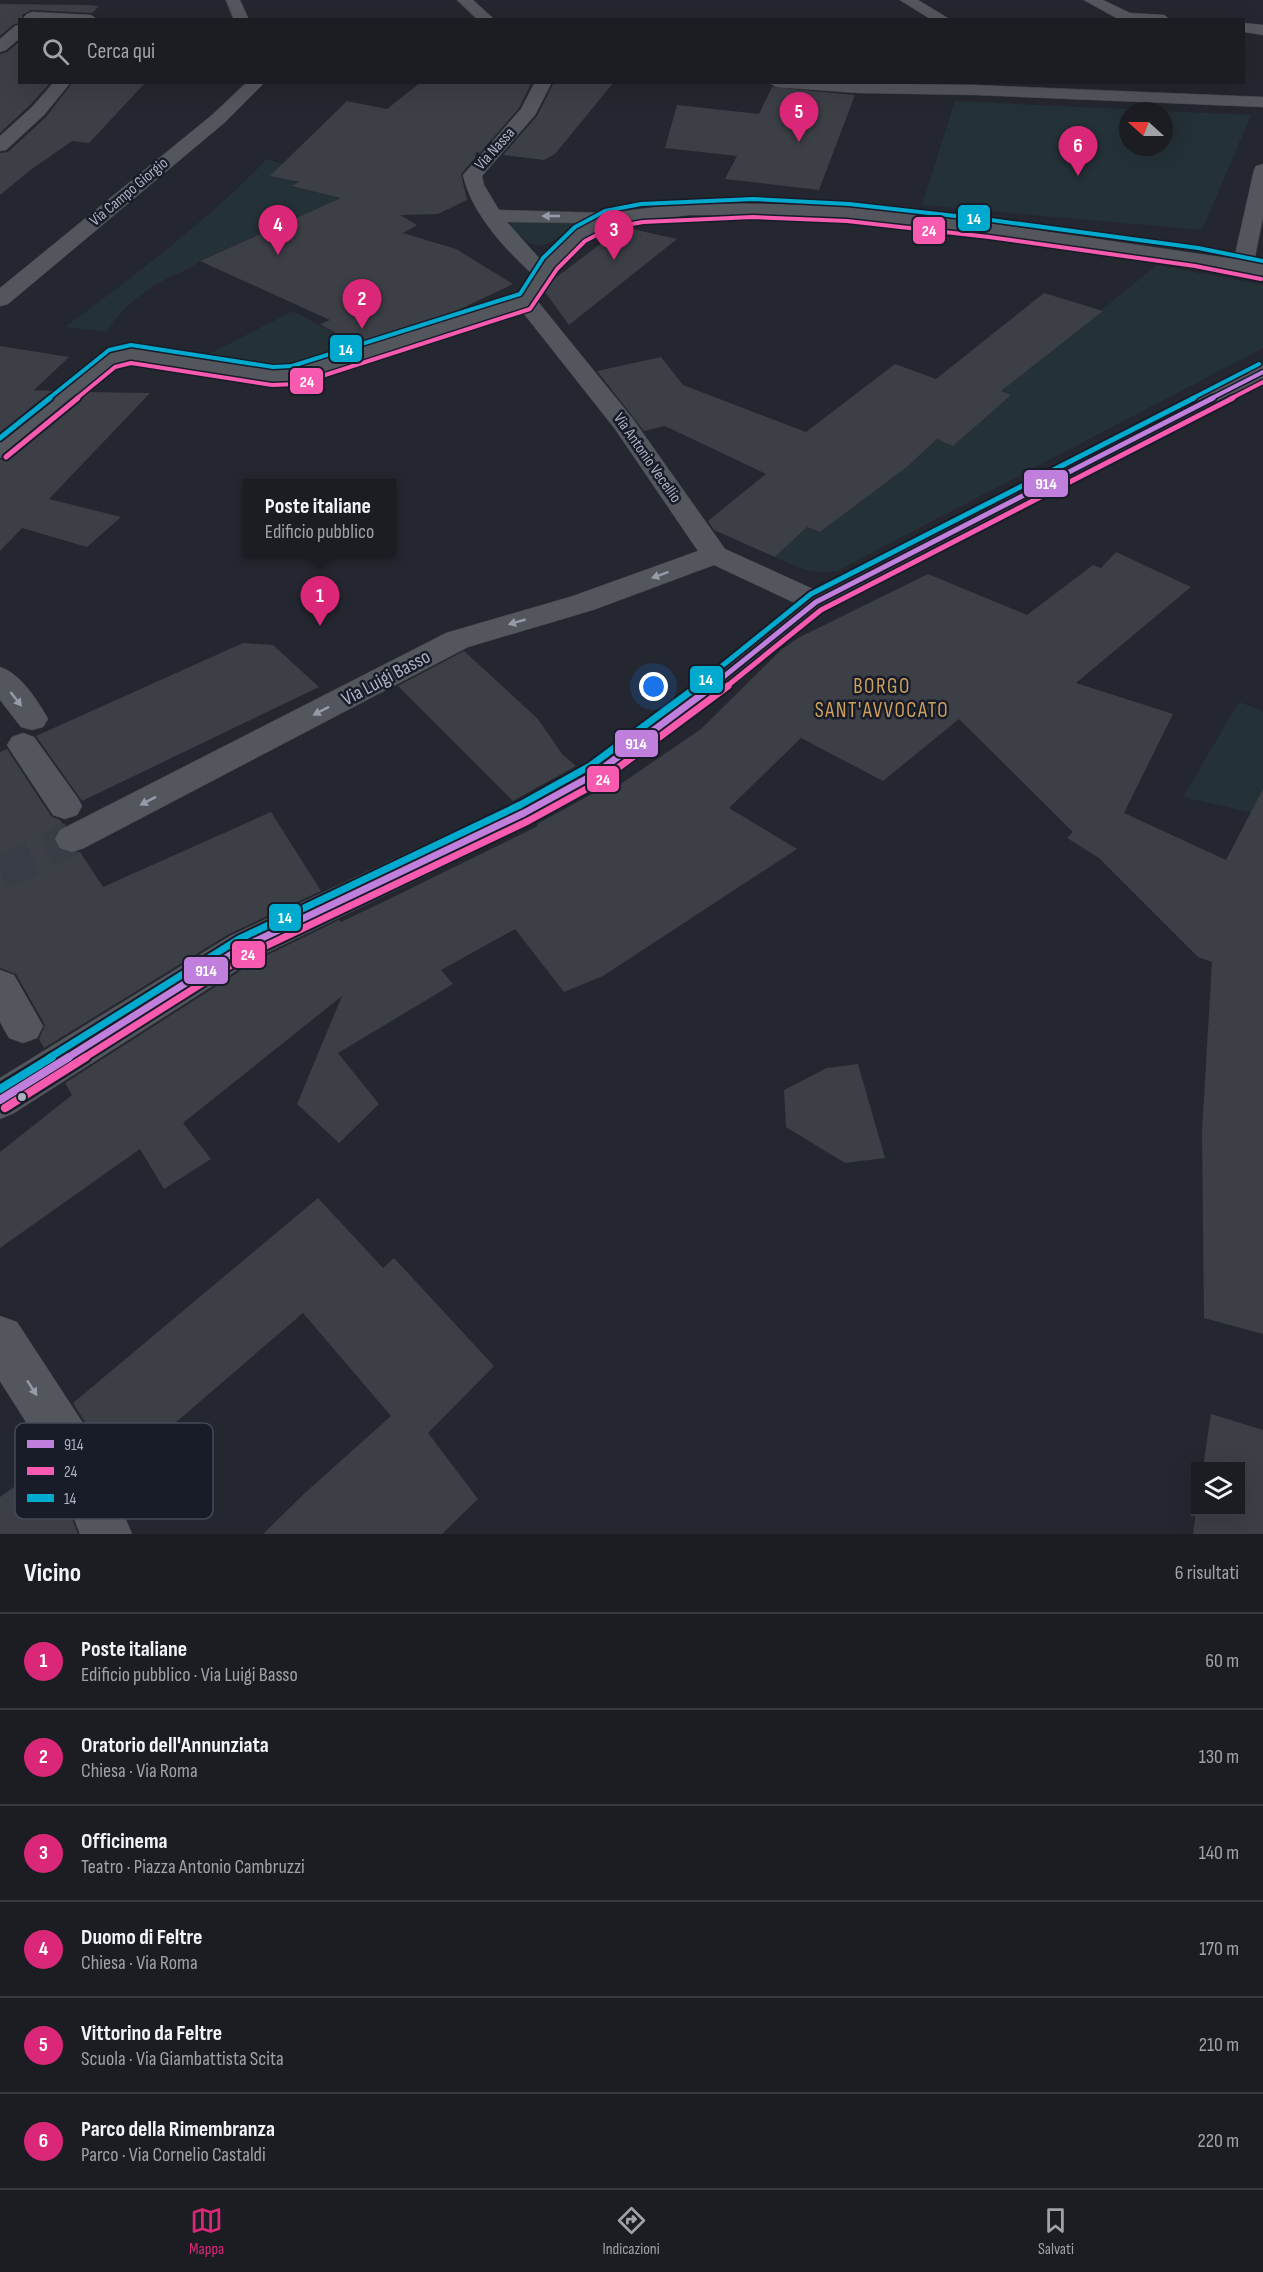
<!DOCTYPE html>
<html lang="it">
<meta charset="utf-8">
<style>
:root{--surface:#1b1d23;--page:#24262b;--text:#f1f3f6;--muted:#a0a2a6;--line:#393b41;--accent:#db2777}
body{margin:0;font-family:"Sofia Sans Condensed",sans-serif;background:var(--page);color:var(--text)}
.controls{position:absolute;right:18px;bottom:18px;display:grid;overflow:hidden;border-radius:0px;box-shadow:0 6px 24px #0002}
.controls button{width:54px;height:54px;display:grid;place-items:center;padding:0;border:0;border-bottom:2px solid var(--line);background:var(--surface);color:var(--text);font:30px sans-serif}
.compass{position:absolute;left:1119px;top:102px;width:54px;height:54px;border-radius:50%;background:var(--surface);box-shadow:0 6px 24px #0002;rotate:291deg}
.you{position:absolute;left:654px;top:687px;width:21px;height:21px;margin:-15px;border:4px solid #fff;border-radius:50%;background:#1a73e8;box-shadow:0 0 0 9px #1a73e833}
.badge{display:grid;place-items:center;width:39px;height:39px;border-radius:50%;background:var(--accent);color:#fff;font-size:20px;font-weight:700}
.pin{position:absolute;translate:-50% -50px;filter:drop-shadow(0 2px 3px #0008)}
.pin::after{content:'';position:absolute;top:32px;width:21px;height:18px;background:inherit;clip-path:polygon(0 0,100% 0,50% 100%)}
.popup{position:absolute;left:243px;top:479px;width:153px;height:78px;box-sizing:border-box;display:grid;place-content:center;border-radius:0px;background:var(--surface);filter:drop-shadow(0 2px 4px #0005);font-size:20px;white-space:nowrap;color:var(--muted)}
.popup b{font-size:22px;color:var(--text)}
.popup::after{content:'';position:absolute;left:50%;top:100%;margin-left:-12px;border:12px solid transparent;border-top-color:var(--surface)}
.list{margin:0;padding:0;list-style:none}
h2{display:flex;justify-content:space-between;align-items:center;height:78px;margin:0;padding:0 24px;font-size:26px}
h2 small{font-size:20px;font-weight:400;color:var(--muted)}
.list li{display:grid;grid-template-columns:39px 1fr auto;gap:18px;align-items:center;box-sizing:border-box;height:96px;padding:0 24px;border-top:2px solid var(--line)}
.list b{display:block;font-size:22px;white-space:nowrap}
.list p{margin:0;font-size:20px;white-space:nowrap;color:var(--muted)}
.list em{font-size:20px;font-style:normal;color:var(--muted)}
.icon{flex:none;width:33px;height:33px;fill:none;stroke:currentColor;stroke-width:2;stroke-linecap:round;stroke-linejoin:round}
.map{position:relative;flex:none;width:1263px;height:1534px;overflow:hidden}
.search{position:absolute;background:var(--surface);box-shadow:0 6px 24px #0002;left:18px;right:18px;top:18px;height:66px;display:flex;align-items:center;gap:15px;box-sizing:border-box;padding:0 21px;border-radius:0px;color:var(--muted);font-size:22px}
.sheet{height:654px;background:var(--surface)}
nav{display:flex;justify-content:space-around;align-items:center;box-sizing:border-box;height:84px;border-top:2px solid var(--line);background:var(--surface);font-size:16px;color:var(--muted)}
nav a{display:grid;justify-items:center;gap:3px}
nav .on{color:var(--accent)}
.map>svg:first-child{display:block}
.green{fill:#243137;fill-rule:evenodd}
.building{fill:#3c3f46}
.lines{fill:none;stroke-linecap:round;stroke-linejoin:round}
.minor-tunnel{stroke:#383c45;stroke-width:35;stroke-dasharray:35 17;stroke-linecap:butt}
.minor-casing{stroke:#404248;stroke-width:1}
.minor{fill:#54565e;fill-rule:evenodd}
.bus-1-far3-casing{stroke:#181c29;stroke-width:7}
.bus-1-far2-casing{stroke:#181c29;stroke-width:9}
.bus-1-far1-casing{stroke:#181c29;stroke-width:11}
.bus-1-casing{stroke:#181c29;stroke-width:13}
.bus-2-far3-casing{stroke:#181c29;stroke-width:7}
.bus-2-far2-casing{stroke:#181c29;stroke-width:9}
.bus-2-far1-casing{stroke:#181c29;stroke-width:11}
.bus-2-casing{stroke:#181c29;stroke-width:13}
.bus-3-far3-casing{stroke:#181c29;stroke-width:7}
.bus-3-far2-casing{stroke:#181c29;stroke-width:9}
.bus-3-far1-casing{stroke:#181c29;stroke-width:11}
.bus-3-casing{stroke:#181c29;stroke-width:13}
.bus-1-far3{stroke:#c07fdc;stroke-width:4}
.bus-1-far2{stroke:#c07fdc;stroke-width:5}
.bus-1-far1{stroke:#c07fdc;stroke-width:7}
.bus-1{stroke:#c07fdc;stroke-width:8}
.bus-2-far3{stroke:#f75aaf;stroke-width:4}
.bus-2-far2{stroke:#f75aaf;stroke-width:5}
.bus-2-far1{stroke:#f75aaf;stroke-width:7}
.bus-2{stroke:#f75aaf;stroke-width:8}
.bus-3-far3{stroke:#00a9ce;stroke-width:4}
.bus-3-far2{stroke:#00a9ce;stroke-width:5}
.bus-3-far1{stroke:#00a9ce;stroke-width:7}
.bus-3{stroke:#00a9ce;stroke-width:8}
.oneway{fill:#969aa9}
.bus-dot{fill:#acb1c2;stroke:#181c29;stroke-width:2}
.labels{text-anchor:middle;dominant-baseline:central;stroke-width:5;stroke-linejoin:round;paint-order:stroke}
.far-street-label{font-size:16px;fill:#acb1c2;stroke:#181c29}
.street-label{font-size:20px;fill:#acb1c2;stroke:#181c29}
.neighbourhood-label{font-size:21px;letter-spacing:1.5px;fill:#cda05c;stroke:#181c29}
.key{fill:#181c29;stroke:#444957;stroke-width:1.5}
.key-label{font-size:16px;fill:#acb1c2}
.line-badge{stroke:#181c29;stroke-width:2}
.badge-label{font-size:16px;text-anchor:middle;font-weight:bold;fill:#fff}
</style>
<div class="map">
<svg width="1263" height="1534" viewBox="0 0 1263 1534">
<rect width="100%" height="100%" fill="#24272f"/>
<g class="green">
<path d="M 955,101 L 1251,115 L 1202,230 L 922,205 ZM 1128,111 L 1164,111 L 1164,147 L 1128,147 Z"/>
<path d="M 267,159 L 288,166 L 277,169 L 274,175 L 297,183 L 292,187 L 343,198 L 343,214 L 323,206 L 199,261 C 191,270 181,271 170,277 C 144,290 121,308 106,332 L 65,327 C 135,275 206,222 267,159 Z"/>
<path d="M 514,221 L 571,222 L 573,224 C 564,234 544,252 530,243 C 523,239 517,232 510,227 L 511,223 Z"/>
<path d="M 1157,265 L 1263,285 L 1263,348 L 837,571 C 813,575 796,567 775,557 L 807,527 L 820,532 L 908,466 L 937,439 L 953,445 L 1011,395 L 1001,391 Z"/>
<path d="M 293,311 L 362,348 L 286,370 L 245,368 L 197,360 Z"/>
<path d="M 1239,702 L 1263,711 L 1263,815 L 1183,797 Z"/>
</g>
<g class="building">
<path d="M 0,4 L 87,5 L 99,6 L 92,13 L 31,10 L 22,15 L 23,20 L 20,20 L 20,23 L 14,24 L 0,36 Z"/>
<path d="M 20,41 L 20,82 L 51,82 L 30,105 L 0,133 L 0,54 L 7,52 Z"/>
<path d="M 73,82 L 146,82 L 89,143 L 72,141 L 29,171 L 0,195 L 0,153 L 8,152 L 46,117 Z"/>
<path d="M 421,82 L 532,82 L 519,108 L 480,153 L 476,152 L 475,158 L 461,174 L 467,200 L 438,214 L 400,215 L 417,225 L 403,233 L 456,249 L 513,284 L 439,319 L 357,345 L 320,324 L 330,320 L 200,261 L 341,198 L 291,186 L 299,182 L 270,176 L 347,101 L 387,109 Z"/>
<path d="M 554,82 L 614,82 L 555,154 L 544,160 L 503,155 L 537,116 Z"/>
<path d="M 772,87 L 855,95 L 819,190 L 725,179 L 737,156 L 665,148 L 677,105 L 759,114 Z"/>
<path d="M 623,227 L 677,239 L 569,325 L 545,292 L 554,279 Z"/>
<path d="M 1044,293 L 1103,311 L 1001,391 L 1011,395 L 953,446 L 937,439 L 908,466 L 820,532 L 807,527 L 775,557 L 714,530 L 708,521 L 766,474 L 665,426 L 644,431 L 597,371 L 661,357 L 683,385 L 806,432 L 895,364 L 936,379 Z"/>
<path d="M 0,346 L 69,357 L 34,390 L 54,391 L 0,434 Z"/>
<path d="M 89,392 L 150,393 L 49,499 L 121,517 L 87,547 L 22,528 L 0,551 L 0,460 L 10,457 Z"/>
<path d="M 1116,552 L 1191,587 L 1076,683 L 1173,714 L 1124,813 L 1226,860 L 1263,789 L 1263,1334 L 1204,1318 L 1202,1132 L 1212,962 L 1198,957 L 1099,858 L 1067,838 L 1073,832 L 959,719 L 883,781 L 801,738 L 729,808 L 797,849 L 603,976 L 564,992 L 515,929 L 441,970 L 453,984 L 338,1053 L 379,1104 L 339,1143 L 297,1104 L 342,996 L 183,1123 L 211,1159 L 164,1189 L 140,1149 L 0,1248 L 0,1152 L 72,1095 L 65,1083 L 257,960 L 339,920 L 341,922 L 381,903 L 538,826 L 537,824 L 601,789 L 606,794 L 701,729 L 782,649 L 800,637 L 928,574 L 1027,615 L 1093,565 L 1101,568 Z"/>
<path d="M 243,643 L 273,645 L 319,687 L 82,801 L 36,736 Z"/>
<path d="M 464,651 L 538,719 L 562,754 L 576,766 L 513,801 L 398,686 Z"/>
<path d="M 7,749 L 51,816 L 60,820 L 64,826 L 58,829 L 53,838 L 58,849 L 71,854 L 80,852 L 103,887 L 271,812 L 321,891 L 229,934 L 44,1048 L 39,1039 L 45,1025 L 16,974 L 0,968 L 0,752 Z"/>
<path d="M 858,1064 L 885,1158 L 845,1163 L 786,1127 L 784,1090 L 827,1068 Z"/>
<path d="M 318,1198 L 383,1268 L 394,1258 L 494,1366 L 428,1433 L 478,1499 L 442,1534 L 263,1534 L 306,1492 L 391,1416 L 303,1313 L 111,1478 L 92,1433 L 73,1403 Z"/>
<path d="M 1211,1414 L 1263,1430 L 1263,1534 L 1193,1534 L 1196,1512 L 1240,1512 L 1240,1467 L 1203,1467 Z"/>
<path d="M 49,1462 L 78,1534 L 0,1534 L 0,1497 Z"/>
</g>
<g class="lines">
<path class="minor-tunnel" d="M 0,873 L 72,839"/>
<g class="minor-casing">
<g id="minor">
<path d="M 226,0 L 240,0 L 249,20 L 234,20 Z"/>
<path d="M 457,0 L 473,0 L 495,20 L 478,20 Z"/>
<path d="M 900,0 L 918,0 L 951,20 L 932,20 Z"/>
<path d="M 1084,0 L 1103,0 L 1130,13 L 1164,15 L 1171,20 L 1120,20 Z"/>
<path d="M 32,12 L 91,15 L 98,20 L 26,20 L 24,17 L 27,14 Z"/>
<path d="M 1244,23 L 1263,25 L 1263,35 L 1244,32 Z"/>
<path d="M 20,25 L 20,38 L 6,50 L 0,52 L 0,39 L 15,26 Z"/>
<path d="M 54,82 L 71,82 L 44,115 L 6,150 L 0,151 L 0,136 L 32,107 Z"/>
<path d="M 247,82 L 265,82 L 224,123 L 8,304 L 0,306 L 0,288 L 212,115 Z"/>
<path d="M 535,82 L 552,82 L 535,115 L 482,176 L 484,185 L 499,210 L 608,213 L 690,203 L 829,205 L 934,215 L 1234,259 L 1254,170 L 1256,166 L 1263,164 L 1263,217 L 1254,262 L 1263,264 L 1263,276 L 934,227 L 829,217 L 690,215 L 613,224 L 602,230 L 580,245 L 562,262 L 539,297 L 535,298 L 633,419 L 725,549 L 815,590 L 1255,367 L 1263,365 L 1263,381 L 826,609 L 800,628 L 743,679 L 607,783 L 536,822 L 256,958 L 14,1113 L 0,1119 L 0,1078 L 230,936 L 512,804 L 583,765 L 721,665 L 795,603 L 714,565 L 593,610 L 468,647 L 84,848 L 72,852 L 60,848 L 55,839 L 60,830 L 446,633 L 573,596 L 698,551 L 615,429 L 521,310 L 294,382 L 273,383 L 131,361 L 119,364 L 9,455 L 0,458 L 0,437 L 103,354 L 131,347 L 273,369 L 292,368 L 522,295 L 520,292 L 532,274 C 504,248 471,212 463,175 L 521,109 ZM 507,222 L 585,223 L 556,244 L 541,260 Z"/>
<path d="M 768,82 L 976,85 L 1263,97 L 1263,107 L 976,95 L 859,93 L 776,87 Z"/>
<path d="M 0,667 C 20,673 38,701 48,719 L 43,727 L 32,730 L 21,727 L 0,700 Z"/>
<path d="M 23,733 L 34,737 L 77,797 L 82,806 L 77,815 L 65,819 L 53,815 L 12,753 L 7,745 L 12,737 Z"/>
<path d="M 0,970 L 14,975 L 43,1026 L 37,1038 L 23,1043 L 9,1038 L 0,1022 Z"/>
<path d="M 0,1316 L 17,1322 L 90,1434 L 132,1534 L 80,1534 L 54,1466 L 0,1381 Z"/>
</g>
</g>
<use href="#minor" class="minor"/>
<g class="bus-1-far3-casing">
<path id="bus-1-far3" d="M 1210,399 L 1263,372"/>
</g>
<g class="bus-1-far2-casing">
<path id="bus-1-far2" d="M 711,687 L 816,602 L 1213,398"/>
</g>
<g class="bus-1-far1-casing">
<path id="bus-1-far1" d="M 67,1058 L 243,947 L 524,813 L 595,774 L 713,686"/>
</g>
<g class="bus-1-casing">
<path id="bus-1" d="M 0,1100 L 69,1057"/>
</g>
<g class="bus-2-far3-casing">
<g id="bus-2-far3">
<path d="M 76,399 L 115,367 L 131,363 L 272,385 L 297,384 L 530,309 L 557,269 L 585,241 L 610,228 L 643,222 L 753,217 L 847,221 L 989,237 L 1195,266 L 1261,279"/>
<path d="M 1230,399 L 1263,382"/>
</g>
</g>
<g class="bus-2-far2-casing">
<g id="bus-2-far2">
<path d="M 6,457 L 78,398"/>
<path d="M 726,687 L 821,610 L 1233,398"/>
</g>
</g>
<g class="bus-2-far1-casing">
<path id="bus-2-far1" d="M 84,1058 L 247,955 L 528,821 L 599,782 L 728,686"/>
</g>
<g class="bus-2-casing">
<path id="bus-2" d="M 5,1108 L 86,1057"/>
</g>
<g class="bus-3-far3-casing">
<g id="bus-3-far3">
<path d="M 48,399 L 109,350 L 131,345 L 273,367 L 292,366 L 520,294 L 543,258 L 575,227 L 605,211 L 641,204 L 753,199 L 849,204 L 991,220 L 1198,248 L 1263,261"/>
<path d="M 1191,399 L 1259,364"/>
</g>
</g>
<g class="bus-3-far2-casing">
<g id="bus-3-far2">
<path d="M 0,438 L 50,398"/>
<path d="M 696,687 L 811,594 L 1194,398"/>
</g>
</g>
<g class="bus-3-far1-casing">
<path id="bus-3-far1" d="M 49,1058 L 239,939 L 520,805 L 590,766 L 698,686"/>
</g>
<g class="bus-3-casing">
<path id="bus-3" d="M 0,1089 L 52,1057"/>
</g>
<use href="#bus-1-far3" class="bus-1-far3"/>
<use href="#bus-1-far2" class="bus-1-far2"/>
<use href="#bus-1-far1" class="bus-1-far1"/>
<use href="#bus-1" class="bus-1"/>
<use href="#bus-2-far3" class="bus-2-far3"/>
<use href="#bus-2-far2" class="bus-2-far2"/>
<use href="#bus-2-far1" class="bus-2-far1"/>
<use href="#bus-2" class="bus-2"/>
<use href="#bus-3-far3" class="bus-3-far3"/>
<use href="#bus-3-far2" class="bus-3-far2"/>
<use href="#bus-3-far1" class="bus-3-far1"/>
<use href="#bus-3" class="bus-3"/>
</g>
<defs><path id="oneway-solid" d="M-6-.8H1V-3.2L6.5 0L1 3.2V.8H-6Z" transform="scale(1.5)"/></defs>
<g class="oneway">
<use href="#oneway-solid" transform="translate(551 216) rotate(-180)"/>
<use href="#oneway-solid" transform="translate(660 575) rotate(160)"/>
<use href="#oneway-solid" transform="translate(517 622) rotate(164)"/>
<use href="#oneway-solid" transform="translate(16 699) rotate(52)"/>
<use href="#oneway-solid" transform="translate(321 711) rotate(153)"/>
<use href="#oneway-solid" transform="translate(148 801) rotate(153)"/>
<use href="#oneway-solid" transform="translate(32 1388) rotate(57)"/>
</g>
<circle class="bus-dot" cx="22" cy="1097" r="5"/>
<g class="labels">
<g class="far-street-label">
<text transform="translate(495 149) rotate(-48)">Via Nassa</text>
<text transform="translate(129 192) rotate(-40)">Via Campo Giorgio</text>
<text transform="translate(647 458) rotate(55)">Via Antonio Vecellio</text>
</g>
<g class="street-label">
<text transform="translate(386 678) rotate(-28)">Via Luigi Basso</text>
</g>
<g class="neighbourhood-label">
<text x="882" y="686">BORGO<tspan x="882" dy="24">SANT'AVVOCATO</tspan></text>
</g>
</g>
<rect x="15" y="1423" width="198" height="96" rx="9" class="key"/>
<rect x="27" y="1440" width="27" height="8" fill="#c07fdc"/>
<rect x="27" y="1467" width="27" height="8" fill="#f75aaf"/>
<rect x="27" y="1494" width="27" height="8" fill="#00a9ce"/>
<g class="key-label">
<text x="64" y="1450">914</text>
<text x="64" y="1477">24</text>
<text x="64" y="1504">14</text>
</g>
<g class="line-badge">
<rect x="957" y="204" width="34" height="28" rx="6" fill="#00a9ce"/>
<rect x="912" y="216" width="34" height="29" rx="6" fill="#f75aaf"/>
<rect x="329" y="334" width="34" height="29" rx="6" fill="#00a9ce"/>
<rect x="289" y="367" width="35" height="28" rx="6" fill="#f75aaf"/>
<rect x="1023" y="469" width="46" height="29" rx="6" fill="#c07fdc"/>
<rect x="689" y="665" width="35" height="29" rx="6" fill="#00a9ce"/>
<rect x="614" y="729" width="45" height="29" rx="6" fill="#c07fdc"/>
<rect x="586" y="765" width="34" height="28" rx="6" fill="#f75aaf"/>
<rect x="268" y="903" width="34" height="29" rx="6" fill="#00a9ce"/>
<rect x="231" y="940" width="35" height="29" rx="6" fill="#f75aaf"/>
<rect x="183" y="956" width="46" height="29" rx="6" fill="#c07fdc"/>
</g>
<g class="badge-label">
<text x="974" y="224">14</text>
<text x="929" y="236">24</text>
<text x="346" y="355">14</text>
<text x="307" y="387">24</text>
<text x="1046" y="489">914</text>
<text x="706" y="685">14</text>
<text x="636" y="749">914</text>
<text x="603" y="785">24</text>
<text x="285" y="923">14</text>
<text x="248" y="960">24</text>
<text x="206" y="976">914</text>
</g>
</svg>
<div class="controls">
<button><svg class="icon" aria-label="layers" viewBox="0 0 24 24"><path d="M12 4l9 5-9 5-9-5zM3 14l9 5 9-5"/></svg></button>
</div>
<svg class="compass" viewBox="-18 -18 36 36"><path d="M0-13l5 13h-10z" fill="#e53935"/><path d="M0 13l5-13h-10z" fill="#a0a2a6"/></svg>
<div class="you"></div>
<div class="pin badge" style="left:320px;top:626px">1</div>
<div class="popup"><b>Poste italiane</b>Edificio pubblico</div>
<div class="pin badge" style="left:362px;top:329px">2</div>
<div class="pin badge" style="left:614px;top:260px">3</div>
<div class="pin badge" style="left:278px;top:255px">4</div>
<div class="pin badge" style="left:799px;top:142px">5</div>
<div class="pin badge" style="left:1078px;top:176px">6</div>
<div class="search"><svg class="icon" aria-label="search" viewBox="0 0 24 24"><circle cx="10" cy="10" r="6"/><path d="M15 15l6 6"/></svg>Cerca qui</div>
</div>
<section class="sheet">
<h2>Vicino<small>6 risultati</small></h2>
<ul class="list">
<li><span class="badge">1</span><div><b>Poste italiane</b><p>Edificio pubblico · Via Luigi Basso</p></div><em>60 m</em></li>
<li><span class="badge">2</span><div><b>Oratorio dell'Annunziata</b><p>Chiesa · Via Roma</p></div><em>130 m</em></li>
<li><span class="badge">3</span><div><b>Officinema</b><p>Teatro · Piazza Antonio Cambruzzi</p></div><em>140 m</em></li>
<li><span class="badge">4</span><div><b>Duomo di Feltre</b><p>Chiesa · Via Roma</p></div><em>170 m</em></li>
<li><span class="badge">5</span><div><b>Vittorino da Feltre</b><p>Scuola · Via Giambattista Scita</p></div><em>210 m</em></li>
<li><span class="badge">6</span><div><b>Parco della Rimembranza</b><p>Parco · Via Cornelio Castaldi</p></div><em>220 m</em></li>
</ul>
</section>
<nav>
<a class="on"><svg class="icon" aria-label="map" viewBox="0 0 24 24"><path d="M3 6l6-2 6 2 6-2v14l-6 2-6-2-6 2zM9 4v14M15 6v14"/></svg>Mappa</a>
<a><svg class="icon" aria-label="directions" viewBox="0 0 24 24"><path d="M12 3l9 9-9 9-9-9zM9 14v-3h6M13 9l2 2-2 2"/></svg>Indicazioni</a>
<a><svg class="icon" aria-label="saved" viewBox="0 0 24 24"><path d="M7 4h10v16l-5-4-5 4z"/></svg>Salvati</a>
</nav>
